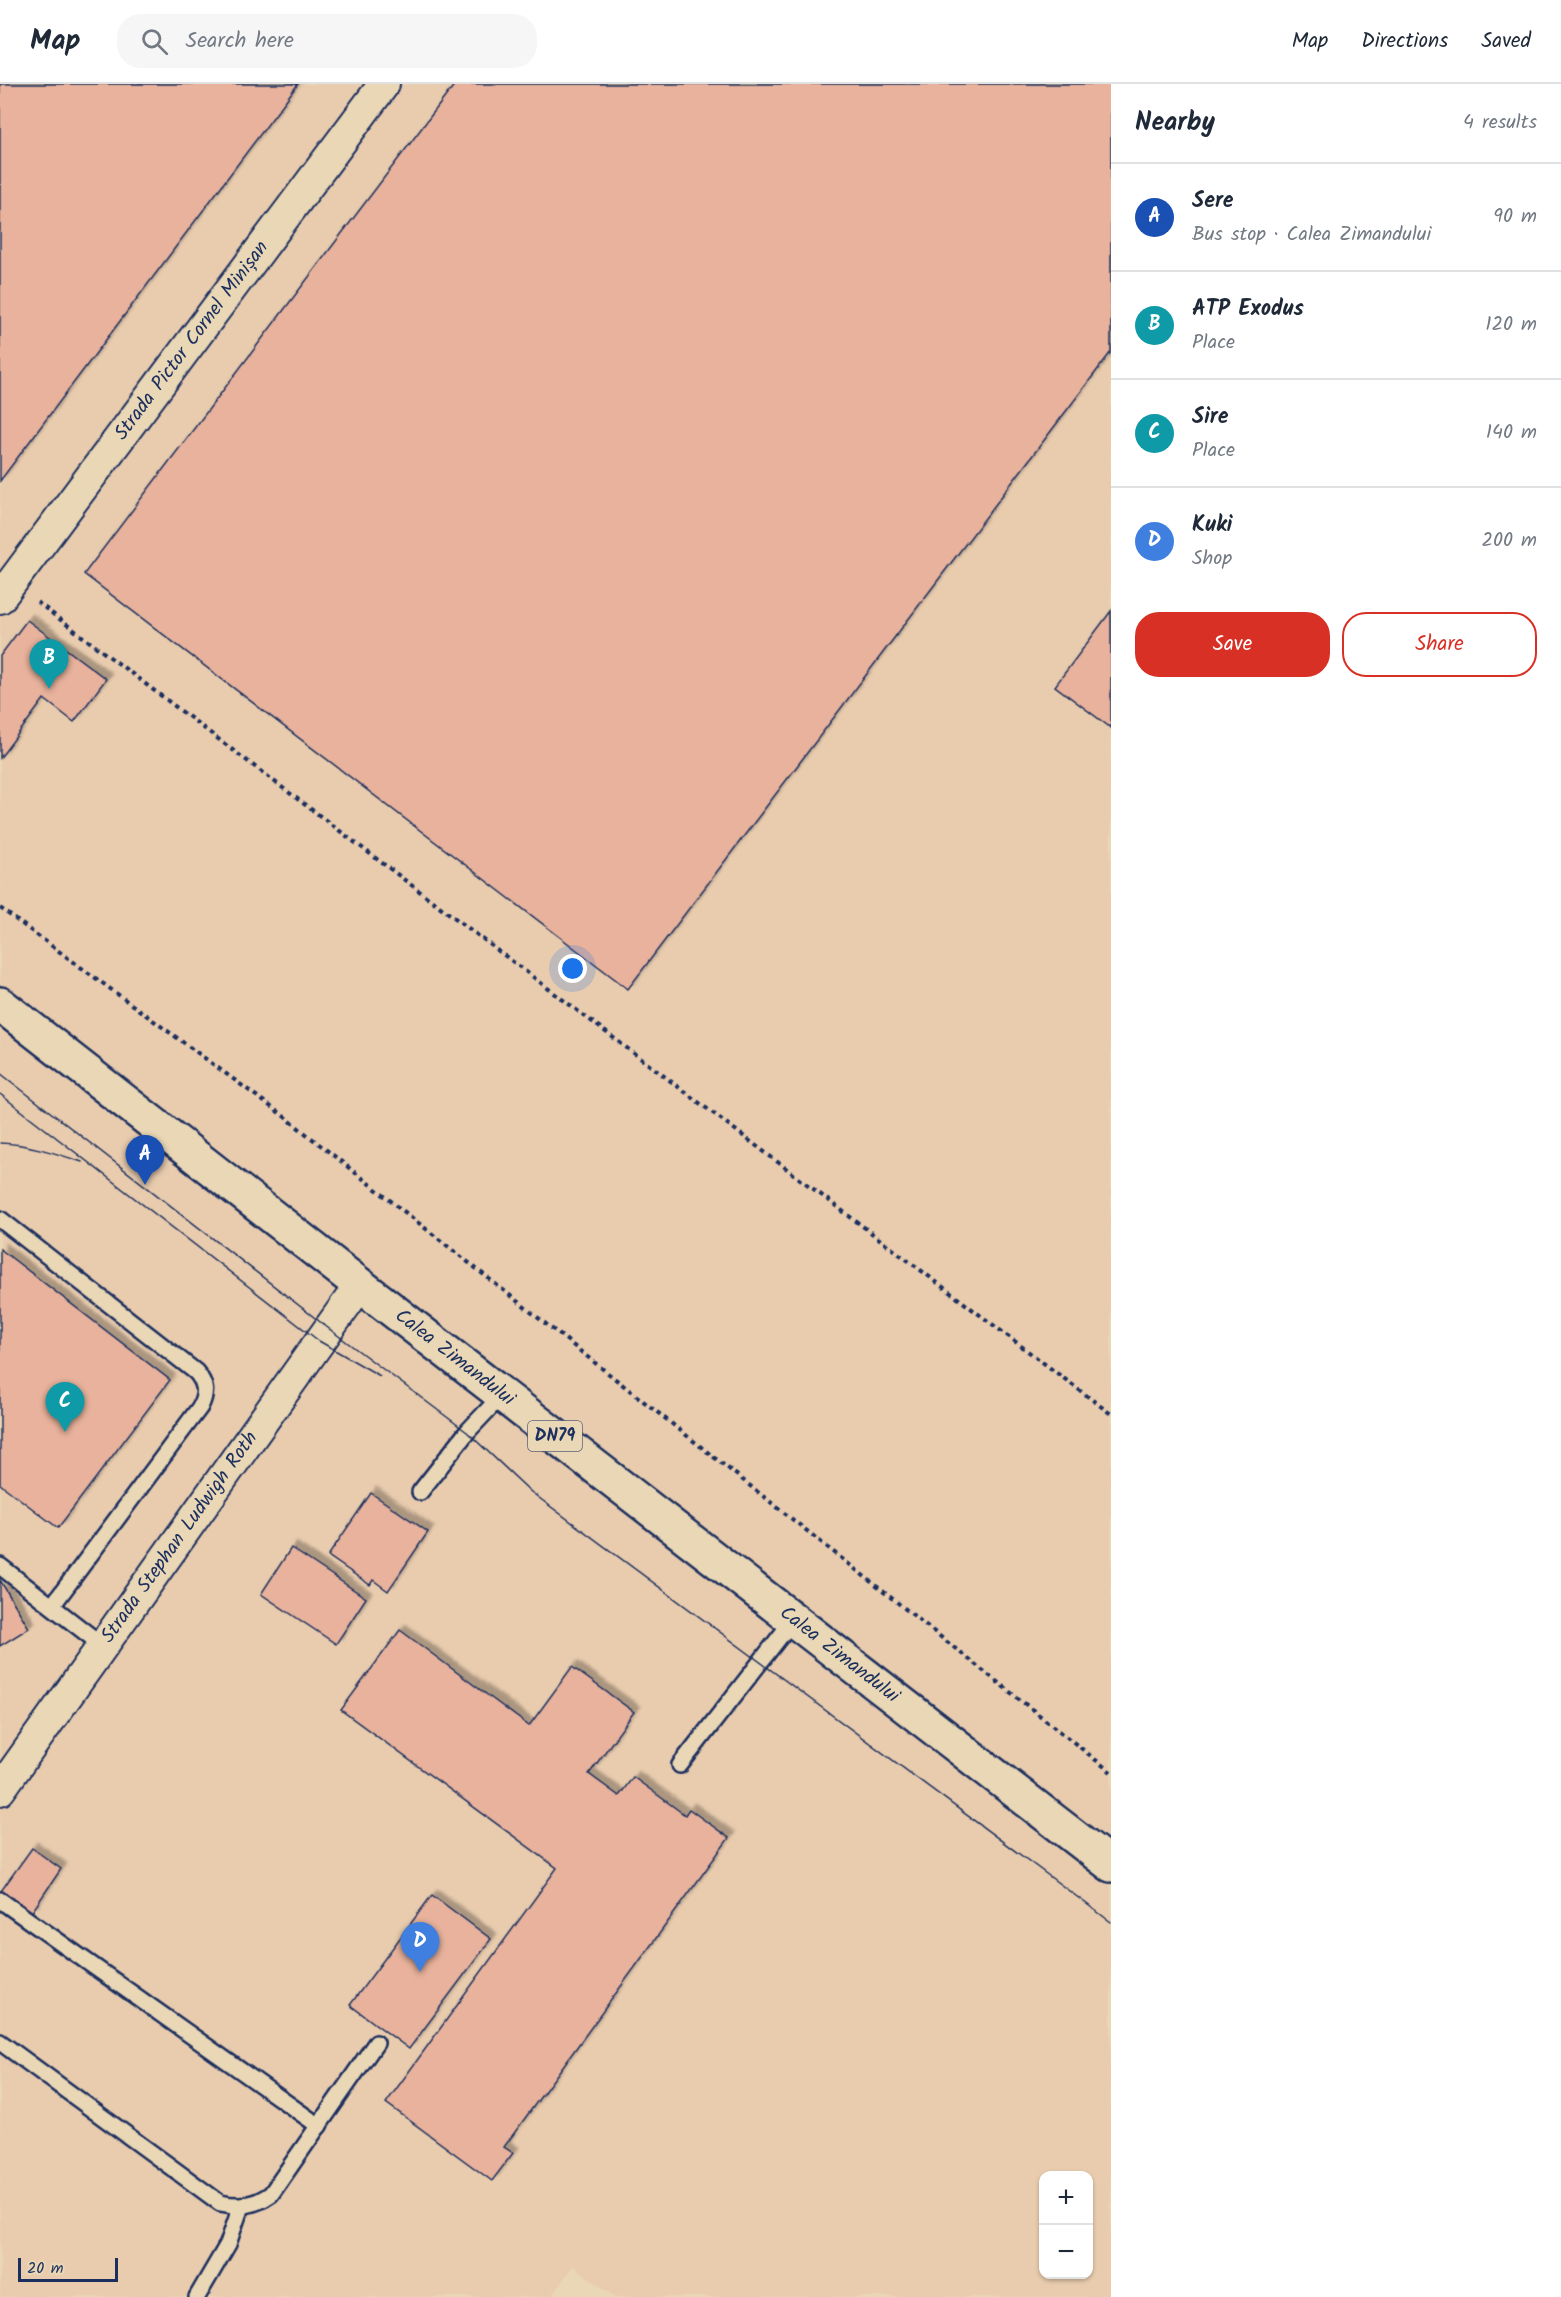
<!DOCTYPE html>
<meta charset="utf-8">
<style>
:root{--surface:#fff;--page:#f6f6f7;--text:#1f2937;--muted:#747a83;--line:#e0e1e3;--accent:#d93025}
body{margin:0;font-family:Kalam,sans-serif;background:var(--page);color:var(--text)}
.controls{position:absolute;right:18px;bottom:18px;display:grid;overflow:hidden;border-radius:12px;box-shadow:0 2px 4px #0004}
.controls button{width:54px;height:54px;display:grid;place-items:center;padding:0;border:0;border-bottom:2px solid var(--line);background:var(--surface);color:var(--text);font:30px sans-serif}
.scale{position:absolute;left:18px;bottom:15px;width:100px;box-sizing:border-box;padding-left:6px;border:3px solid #1b2f5e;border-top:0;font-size:16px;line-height:21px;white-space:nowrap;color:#1b2f5e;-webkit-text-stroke:4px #ead7b5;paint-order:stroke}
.you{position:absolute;left:573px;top:885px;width:21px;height:21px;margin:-15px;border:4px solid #fff;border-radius:50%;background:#1a73e8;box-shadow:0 0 0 9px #1a73e833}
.badge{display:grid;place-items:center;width:39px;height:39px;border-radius:50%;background:var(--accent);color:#fff;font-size:20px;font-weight:700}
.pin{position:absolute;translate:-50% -50px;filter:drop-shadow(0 2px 3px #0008)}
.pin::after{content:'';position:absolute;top:32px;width:21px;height:18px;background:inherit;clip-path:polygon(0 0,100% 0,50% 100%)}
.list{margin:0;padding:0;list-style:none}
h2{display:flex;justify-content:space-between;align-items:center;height:78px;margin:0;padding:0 24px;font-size:26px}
h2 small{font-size:20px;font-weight:400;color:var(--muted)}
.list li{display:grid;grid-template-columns:39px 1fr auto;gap:18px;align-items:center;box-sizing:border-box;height:108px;padding:0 24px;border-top:2px solid var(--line)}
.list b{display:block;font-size:22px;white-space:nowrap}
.list p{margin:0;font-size:20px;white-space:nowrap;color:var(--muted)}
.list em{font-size:20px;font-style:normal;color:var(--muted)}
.actions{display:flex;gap:12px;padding:18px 24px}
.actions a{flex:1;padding:14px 0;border:2px solid var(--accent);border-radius:24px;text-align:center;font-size:21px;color:var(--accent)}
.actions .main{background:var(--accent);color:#fff}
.icon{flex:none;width:33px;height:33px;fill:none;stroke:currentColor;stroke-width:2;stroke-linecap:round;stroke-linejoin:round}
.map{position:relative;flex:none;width:1111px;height:2213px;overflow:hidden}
header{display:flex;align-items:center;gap:36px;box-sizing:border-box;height:84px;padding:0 30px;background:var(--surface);border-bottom:2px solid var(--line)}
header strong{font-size:28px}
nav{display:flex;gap:33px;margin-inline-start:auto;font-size:21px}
.search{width:420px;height:54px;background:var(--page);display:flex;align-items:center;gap:15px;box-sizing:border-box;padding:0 21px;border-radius:24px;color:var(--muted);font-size:22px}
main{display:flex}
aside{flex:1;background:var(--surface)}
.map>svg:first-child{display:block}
.built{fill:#e9ccae;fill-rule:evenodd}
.building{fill:#e8b29c;stroke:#1b2f5e;stroke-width:1.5;filter:url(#shadow)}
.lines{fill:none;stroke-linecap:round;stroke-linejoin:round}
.lane-casing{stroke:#1b2f5e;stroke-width:20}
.street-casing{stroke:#1b2f5e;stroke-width:34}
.primary-casing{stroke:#1b2f5e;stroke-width:38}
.path{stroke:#1b2f5e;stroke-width:4;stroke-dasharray:4.5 4.5;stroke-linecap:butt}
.lane{stroke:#ead7b5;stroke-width:15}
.street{stroke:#ead7b5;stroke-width:30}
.primary{stroke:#ead7b5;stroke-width:33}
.tram{stroke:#1b2f5e;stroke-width:1.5}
.labels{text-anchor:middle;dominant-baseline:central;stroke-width:6;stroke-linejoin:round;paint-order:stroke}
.shield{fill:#ead7b5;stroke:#596178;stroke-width:1.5}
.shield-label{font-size:18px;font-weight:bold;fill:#1b2f5e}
.street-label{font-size:20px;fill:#1b2f5e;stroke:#ead7b5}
</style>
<header>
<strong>Map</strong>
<div class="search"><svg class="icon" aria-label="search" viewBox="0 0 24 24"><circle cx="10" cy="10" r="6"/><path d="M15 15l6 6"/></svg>Search here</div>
<nav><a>Map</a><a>Directions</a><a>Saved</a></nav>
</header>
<main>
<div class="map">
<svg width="1111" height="2213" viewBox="0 0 1111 2213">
<defs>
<filter id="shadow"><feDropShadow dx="5.5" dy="-5.5" stdDeviation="1.5" flood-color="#0004"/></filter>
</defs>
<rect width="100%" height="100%" fill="#ead7b5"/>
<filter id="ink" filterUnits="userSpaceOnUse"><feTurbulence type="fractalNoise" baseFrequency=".0167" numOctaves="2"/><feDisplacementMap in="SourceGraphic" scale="12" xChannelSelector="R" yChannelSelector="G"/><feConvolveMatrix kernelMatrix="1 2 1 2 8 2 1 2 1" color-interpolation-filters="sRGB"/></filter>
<g filter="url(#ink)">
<path class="built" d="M 0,0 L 1111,0 L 1111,2213 L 615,2213 L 573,2182 L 551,2213 L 0,2213 ZM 1044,2092 L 1088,2092 L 1088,2190 L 1044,2190 Z"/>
<g class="building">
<path d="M 0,0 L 298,0 L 0,397 Z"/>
<path d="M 455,0 L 1111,0 L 1111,268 L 628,905 L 84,490 Z"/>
<path d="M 1111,527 L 1111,644 L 1055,602 Z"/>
<path d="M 27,536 L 106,595 L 74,638 L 44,615 L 0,674 L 0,572 Z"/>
<path d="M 0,1165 L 170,1296 L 58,1444 L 0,1400 Z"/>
<path d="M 371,1409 L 428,1448 L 388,1507 L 373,1496 L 370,1501 L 328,1472 Z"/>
<path d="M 291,1464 L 366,1514 L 336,1560 L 261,1510 Z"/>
<path d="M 0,1496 L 29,1544 L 0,1562 Z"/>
<path d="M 400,1546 L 529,1642 L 572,1583 L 634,1628 L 589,1690 L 619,1712 L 633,1693 L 685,1731 L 689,1725 L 729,1754 L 504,2063 L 513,2069 L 492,2097 L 386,2019 L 557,1784 L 341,1626 Z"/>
<path d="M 32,1764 L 61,1785 L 32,1828 L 1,1807 Z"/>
<path d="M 432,1811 L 491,1855 L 409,1965 L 350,1921 Z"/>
</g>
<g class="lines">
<g class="lane-casing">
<g id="lane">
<path d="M 0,1135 L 196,1288 C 206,1300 207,1309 200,1323 L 52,1522"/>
<path d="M 420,1408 L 467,1348 L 502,1311"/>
<path d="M 0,1482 L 103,1562"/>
<path d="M 680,1681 L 793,1536"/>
<path d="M 0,1816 L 319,2042"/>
<path d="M 0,1958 L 220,2119 C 240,2123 254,2122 271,2110 L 376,1959"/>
<path d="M 197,2213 L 228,2160 L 241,2122"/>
</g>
</g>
<g class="street-casing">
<g id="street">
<path id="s1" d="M 0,514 L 384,0"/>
<path id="s2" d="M 0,1706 L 360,1201"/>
</g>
</g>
<g class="primary-casing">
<g id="primary">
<path id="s3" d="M 0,920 L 360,1201 L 1111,1781"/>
</g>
</g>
<g class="path">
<path d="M 37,518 L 1111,1330"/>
<path d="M 0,824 L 285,1033 L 1111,1688"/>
</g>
<use href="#lane" class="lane"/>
<use href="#street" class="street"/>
<use href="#primary" class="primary"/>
<g class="tram">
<path d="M 0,989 L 328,1244 L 467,1348 L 531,1408 L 1111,1838"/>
<path d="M 0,1010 L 319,1257 L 380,1292"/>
<path d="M 0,1059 C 29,1060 55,1069 82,1078"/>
</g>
</g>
</g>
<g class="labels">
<rect class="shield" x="528" y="1337" width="54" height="30" rx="4.5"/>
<g class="shield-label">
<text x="555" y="1352">DN79</text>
</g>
<g class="street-label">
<text stroke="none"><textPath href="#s1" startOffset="321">Strada Pictor Cornel Minișan</textPath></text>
<text stroke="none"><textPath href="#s3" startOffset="576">Calea Zimandului</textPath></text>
<text stroke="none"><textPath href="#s2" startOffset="310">Strada Stephan Ludwigh Roth</textPath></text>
<text stroke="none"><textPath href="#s3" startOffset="1062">Calea Zimandului</textPath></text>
</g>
</g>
</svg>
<div class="controls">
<button>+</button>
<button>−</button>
</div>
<div class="scale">20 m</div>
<div class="you"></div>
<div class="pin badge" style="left:145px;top:1101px;background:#1a4fb4">A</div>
<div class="pin badge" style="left:49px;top:605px;background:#0f9aa8">B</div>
<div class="pin badge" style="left:65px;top:1348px;background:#0f9aa8">C</div>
<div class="pin badge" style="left:420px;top:1888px;background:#3f7fe0">D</div>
</div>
<aside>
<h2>Nearby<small>4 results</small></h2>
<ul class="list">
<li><span class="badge" style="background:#1a4fb4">A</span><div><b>Sere</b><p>Bus stop · Calea Zimandului</p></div><em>90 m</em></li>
<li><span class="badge" style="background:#0f9aa8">B</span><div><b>ATP Exodus</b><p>Place</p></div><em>120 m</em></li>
<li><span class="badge" style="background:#0f9aa8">C</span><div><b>Sire</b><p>Place</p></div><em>140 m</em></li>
<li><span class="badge" style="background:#3f7fe0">D</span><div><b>Kuki</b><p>Shop</p></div><em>200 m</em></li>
</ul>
<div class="actions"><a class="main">Save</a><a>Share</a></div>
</aside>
</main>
